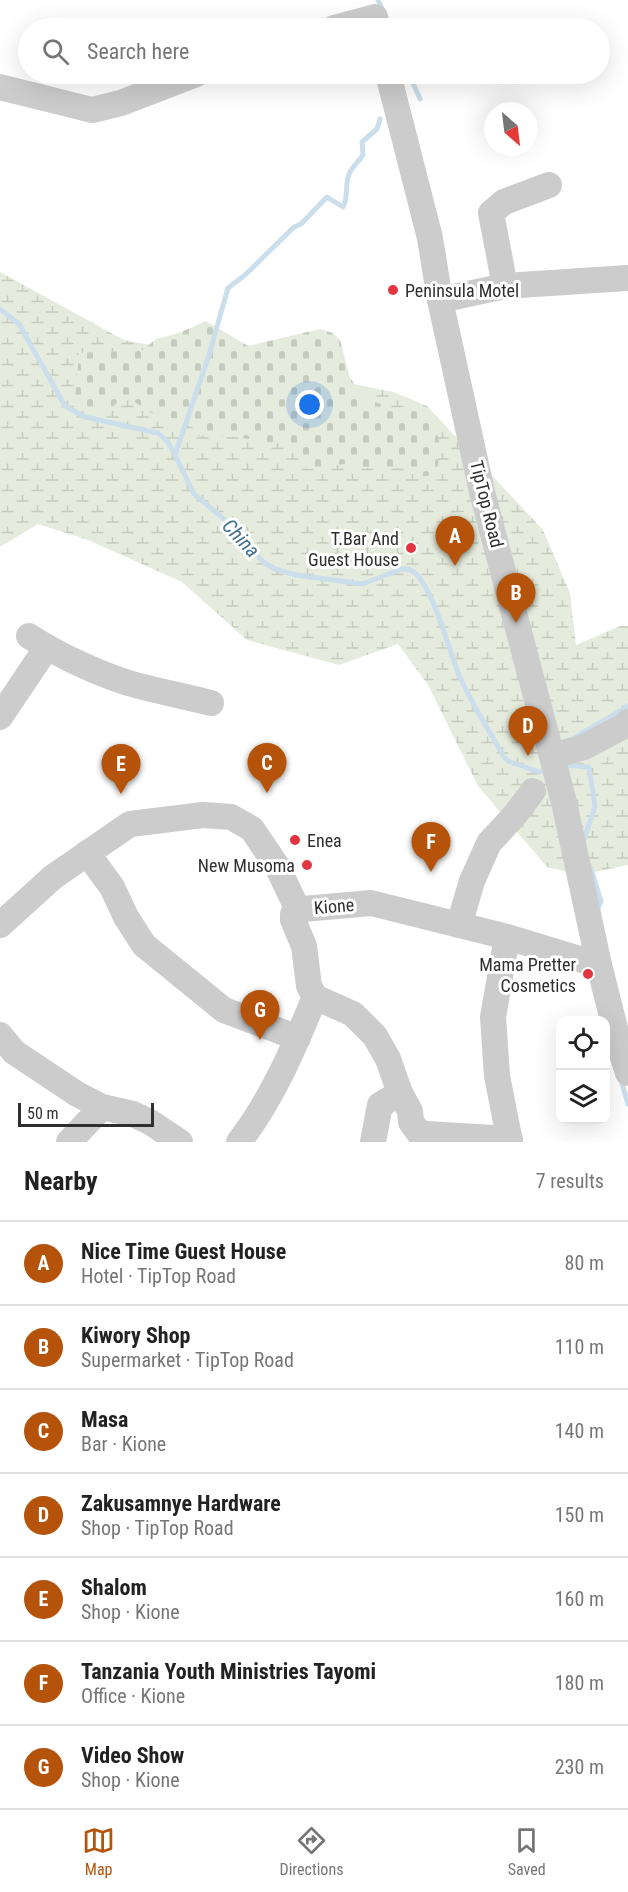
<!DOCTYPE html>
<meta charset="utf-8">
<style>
:root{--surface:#fff;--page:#f6f6f6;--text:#222;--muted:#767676;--line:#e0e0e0;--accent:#b45309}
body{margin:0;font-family:"Roboto Condensed",sans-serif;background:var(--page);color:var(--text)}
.controls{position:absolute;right:18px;bottom:18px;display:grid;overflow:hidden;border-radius:12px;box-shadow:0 6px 24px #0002}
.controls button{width:54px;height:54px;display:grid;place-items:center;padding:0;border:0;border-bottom:2px solid var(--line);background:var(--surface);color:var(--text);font:30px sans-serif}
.compass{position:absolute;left:484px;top:102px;width:54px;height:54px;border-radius:50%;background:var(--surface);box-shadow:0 6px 24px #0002;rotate:152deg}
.scale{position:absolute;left:18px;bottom:15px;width:136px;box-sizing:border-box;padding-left:6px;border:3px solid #2f2f2f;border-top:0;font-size:16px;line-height:21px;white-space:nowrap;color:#2f2f2f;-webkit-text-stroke:4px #fff;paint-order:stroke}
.you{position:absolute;left:310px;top:405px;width:21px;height:21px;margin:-15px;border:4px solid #fff;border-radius:50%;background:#1a73e8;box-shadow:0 0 0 9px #1a73e833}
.badge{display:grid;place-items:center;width:39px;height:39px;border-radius:50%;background:var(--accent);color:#fff;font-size:20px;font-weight:700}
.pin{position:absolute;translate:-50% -50px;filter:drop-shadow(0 2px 3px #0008)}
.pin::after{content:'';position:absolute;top:32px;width:21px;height:18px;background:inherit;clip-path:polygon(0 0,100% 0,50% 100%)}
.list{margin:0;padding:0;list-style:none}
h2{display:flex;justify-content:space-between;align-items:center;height:78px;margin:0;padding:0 24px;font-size:26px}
h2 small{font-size:20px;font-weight:400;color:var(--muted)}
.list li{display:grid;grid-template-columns:39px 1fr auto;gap:18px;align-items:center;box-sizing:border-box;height:84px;padding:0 24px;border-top:2px solid var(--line)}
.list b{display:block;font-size:22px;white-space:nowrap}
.list p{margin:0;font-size:20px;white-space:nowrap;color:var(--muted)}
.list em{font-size:20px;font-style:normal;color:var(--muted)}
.icon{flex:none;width:33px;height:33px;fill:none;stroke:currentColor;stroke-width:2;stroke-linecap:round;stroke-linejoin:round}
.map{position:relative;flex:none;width:628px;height:1142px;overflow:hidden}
.search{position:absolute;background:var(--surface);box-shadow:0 6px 24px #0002;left:18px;right:18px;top:18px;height:66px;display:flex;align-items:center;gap:15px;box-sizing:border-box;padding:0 21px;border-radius:33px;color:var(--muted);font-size:22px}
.sheet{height:666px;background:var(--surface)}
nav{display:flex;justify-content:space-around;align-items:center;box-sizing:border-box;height:84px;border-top:2px solid var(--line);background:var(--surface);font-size:16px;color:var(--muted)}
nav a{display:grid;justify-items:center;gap:3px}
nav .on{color:var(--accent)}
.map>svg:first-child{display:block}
.wetland{fill:url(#wetland-marsh)}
.cemetery{fill:url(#cemetery-stones)}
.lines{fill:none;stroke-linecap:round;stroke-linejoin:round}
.stream{stroke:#cadeec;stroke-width:5}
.minor{stroke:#ccc;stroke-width:26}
.poi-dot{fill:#e33541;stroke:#fff;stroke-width:2}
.labels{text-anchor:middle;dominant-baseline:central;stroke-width:6;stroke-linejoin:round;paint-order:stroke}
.poi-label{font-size:18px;fill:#2f2f2f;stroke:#fff;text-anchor:end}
.street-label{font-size:18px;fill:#2f2f2f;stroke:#fff}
.water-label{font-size:20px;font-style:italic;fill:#3e7091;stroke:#fff}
</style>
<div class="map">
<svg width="628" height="1142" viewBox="0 0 628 1142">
<defs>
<pattern id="wetland-marsh" width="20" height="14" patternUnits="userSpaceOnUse" patternTransform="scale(1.5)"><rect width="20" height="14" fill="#e5ecdd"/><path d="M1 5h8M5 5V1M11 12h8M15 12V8" fill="none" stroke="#c5cbbe"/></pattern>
<pattern id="cemetery-stones" width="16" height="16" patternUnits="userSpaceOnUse" patternTransform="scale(1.5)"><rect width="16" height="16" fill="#e5ecdd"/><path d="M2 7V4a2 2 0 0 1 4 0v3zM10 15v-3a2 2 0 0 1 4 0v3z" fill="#c5cbbe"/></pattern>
</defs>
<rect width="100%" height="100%" fill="#fff"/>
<path class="wetland" d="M 0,272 L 124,340 L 394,392 L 427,406 L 543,530 L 570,593 L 576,645 L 620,626 L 628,626 L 628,865 L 580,875 L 547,867 L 478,786 L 428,685 L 398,644 L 339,665 L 247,640 L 182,582 L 88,540 L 38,524 L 0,547 Z"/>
<path class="cemetery" d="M 206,321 L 248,346 L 320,329 L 333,333 L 340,340 L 350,378 L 367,399 L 391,408 L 424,405 L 434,418 L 439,441 L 438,469 L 432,475 L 419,477 L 406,468 L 363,468 L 344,464 L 308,469 L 284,444 L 206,433 L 200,437 L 186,419 L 158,417 L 124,395 L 111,409 L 91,408 L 75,399 L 79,353 L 143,350 L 156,339 L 179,333 Z"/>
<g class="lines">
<g class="stream">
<path d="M 378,0 L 391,28"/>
<path d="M 409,74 L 420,99"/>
<path d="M 0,309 L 19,324 L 65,406 L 85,417 L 158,433 L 168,442 L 175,455 L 194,494 L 236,529 L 263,562 L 275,569 L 296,575 L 362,584 L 402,569 C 411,568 417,573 421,580 C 437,603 448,647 459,675 C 471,703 489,730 504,757 L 508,761 L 539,772 L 547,769"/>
<path d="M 175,455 L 209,355 L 228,288 L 245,275 L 294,227 L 301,224 L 327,197 L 343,207 C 349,197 344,183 350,172 C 353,166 359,161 363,155 L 362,142 L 377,129 L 380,119"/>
<path d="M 573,739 C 591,727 610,718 628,706"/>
<path d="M 565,765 L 589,767 L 595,806 L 583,843"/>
<path d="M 590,866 L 601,901 L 597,911"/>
<path d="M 621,1080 L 628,1104"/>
</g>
<g class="minor">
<path d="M 334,28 L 375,17"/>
<path d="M 388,74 L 430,238 L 440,300 L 482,492 L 564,802 L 599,965 L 620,1048 L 628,1073"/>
<path d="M 0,87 L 92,110 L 121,103 L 196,74"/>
<path d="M 505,286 L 491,213 L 504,202 L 549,185"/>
<path d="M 440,300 L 505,286 L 628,278"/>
<path d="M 29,636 C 59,656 105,677 139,686 C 163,692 187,697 211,703"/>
<path d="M 0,717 L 47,647"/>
<path d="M 552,756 L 584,747 L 624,726 L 628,722"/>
<path d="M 87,853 L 112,887 L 126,917 L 144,945 L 224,1010 L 298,1038"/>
<path d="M 298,907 L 293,914 L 293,920 L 304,946 L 309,986 L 315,997 L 353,1014 L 375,1036 L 388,1059 L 400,1093 L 410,1111 L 411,1122 L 419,1133 L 427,1134 L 510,1139"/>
<path d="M 0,925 L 53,877 L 130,824 L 203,815 L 231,817 L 252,829 L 277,866 L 295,904 L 303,909 L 371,903 L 507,937 L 599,965"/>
<path d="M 459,925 L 472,881 L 489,843 L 514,816 L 533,791"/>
<path d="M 507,937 L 493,1017 L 497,1076 L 510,1142"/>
<path d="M 0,1035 L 14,1052 L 77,1094 L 102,1107 L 133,1114 L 150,1122 L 180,1142"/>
<path d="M 69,1142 L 102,1107"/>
<path d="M 239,1142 C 273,1098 294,1047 315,997"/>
<path d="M 373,1142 L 380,1105 L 400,1093"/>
</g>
</g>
<g class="poi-dot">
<circle cx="393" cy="290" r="6"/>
<circle cx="411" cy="548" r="6"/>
<circle cx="295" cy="840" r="6"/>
<circle cx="307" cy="865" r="6"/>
<circle cx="588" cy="974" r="6"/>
</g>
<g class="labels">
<g class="poi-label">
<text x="405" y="290" text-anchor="start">Peninsula Motel</text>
<text x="399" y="538">T.Bar And<tspan x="399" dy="21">Guest House</tspan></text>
<text x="307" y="840" text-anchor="start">Enea</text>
<text x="295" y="865">New Musoma</text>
<text x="576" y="964">Mama Pretter<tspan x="576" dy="21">Cosmetics</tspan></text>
</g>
<g class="street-label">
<text transform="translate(487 504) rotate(76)">TipTop Road</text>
<text transform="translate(334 906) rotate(-5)">Kione</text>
</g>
<g class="water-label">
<text transform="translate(241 538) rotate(47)">China</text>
</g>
</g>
</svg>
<div class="controls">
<button><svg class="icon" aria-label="locate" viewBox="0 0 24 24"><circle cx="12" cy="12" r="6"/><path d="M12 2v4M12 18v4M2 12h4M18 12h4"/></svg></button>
<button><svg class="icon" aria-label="layers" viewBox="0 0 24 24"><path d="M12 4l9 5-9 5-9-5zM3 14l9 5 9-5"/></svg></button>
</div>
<svg class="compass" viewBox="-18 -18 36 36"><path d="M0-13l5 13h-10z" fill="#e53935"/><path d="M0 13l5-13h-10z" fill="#767676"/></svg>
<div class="scale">50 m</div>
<div class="you"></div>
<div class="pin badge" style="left:455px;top:566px">A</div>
<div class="pin badge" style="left:516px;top:623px">B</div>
<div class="pin badge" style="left:267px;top:793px">C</div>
<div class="pin badge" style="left:528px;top:756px">D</div>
<div class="pin badge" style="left:121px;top:794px">E</div>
<div class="pin badge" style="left:431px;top:872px">F</div>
<div class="pin badge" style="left:260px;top:1040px">G</div>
<div class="search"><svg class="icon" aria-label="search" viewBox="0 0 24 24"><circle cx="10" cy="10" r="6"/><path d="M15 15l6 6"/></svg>Search here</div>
</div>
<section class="sheet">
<h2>Nearby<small>7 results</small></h2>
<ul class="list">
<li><span class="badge">A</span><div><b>Nice Time Guest House</b><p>Hotel · TipTop Road</p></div><em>80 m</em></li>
<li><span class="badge">B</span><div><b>Kiwory Shop</b><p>Supermarket · TipTop Road</p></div><em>110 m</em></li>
<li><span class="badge">C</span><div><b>Masa</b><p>Bar · Kione</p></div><em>140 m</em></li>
<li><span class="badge">D</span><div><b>Zakusamnye Hardware</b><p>Shop · TipTop Road</p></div><em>150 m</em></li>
<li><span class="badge">E</span><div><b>Shalom</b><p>Shop · Kione</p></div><em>160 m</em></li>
<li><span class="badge">F</span><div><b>Tanzania Youth Ministries Tayomi</b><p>Office · Kione</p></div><em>180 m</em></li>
<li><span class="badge">G</span><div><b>Video Show</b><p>Shop · Kione</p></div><em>230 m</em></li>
</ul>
</section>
<nav>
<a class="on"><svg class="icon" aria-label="map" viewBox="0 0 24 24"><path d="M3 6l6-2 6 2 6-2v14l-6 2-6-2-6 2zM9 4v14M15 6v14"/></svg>Map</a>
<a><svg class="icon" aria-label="directions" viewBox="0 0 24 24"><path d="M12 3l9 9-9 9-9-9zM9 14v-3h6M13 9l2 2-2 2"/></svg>Directions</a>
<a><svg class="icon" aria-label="saved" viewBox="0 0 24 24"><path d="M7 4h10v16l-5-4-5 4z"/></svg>Saved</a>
</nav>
